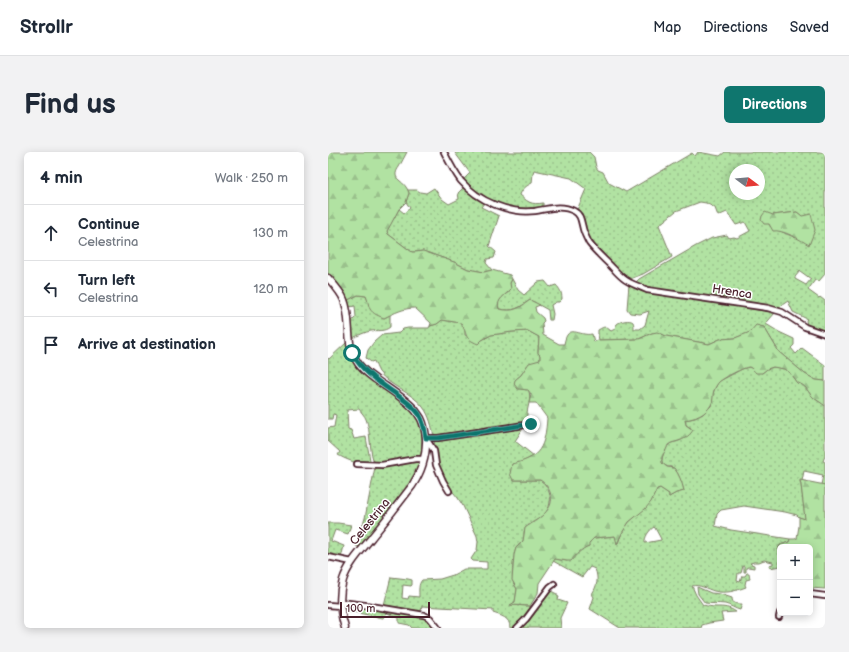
<!DOCTYPE html>
<meta charset="utf-8">
<style>
:root{--surface:#fff;--page:#f2f2f3;--text:#1f2937;--muted:#747a83;--line:#e0e1e3;--accent:#0f766e}
body{margin:0;font-family:"Balsamiq Sans",sans-serif;background:var(--page);color:var(--text)}
.controls{position:absolute;right:12px;bottom:12px;display:grid;overflow:hidden;border-radius:6px;box-shadow:0 2px 10px #0003}
.controls button{width:36px;height:36px;display:grid;place-items:center;padding:0;border:0;border-bottom:1px solid var(--line);background:var(--surface);color:var(--text);font:20px sans-serif}
.compass{position:absolute;left:401px;top:12px;width:36px;height:36px;border-radius:50%;background:var(--surface);box-shadow:0 2px 10px #0003;rotate:106deg}
.scale{position:absolute;left:12px;bottom:10px;width:90px;box-sizing:border-box;padding-left:4px;border:2px solid #4a1f2b;border-top:0;font-size:11px;line-height:14px;white-space:nowrap;color:#4a1f2b;-webkit-text-stroke:3px #fff;paint-order:stroke}
.stop{position:absolute;width:12px;height:12px;margin:-9px;border:3px solid #0f766e;border-radius:50%;background:#fff}
.stop.end{background:#0f766e;border-color:#fff;box-shadow:0 1px 4px #0008}
.list{margin:0;padding:0;list-style:none}
h2{display:flex;justify-content:space-between;align-items:center;height:52px;margin:0;padding:0 16px;font-size:17px}
h2 small{font-size:13px;font-weight:400;color:var(--muted)}
.list li{display:grid;grid-template-columns:26px 1fr auto;gap:12px;align-items:center;box-sizing:border-box;height:56px;padding:0 16px;border-top:1px solid var(--line)}
.list b{display:block;font-size:15px;white-space:nowrap}
.list p{margin:0;font-size:13px;white-space:nowrap;color:var(--muted)}
.list em{font-size:13px;font-style:normal;color:var(--muted)}
.icon{flex:none;width:22px;height:22px;fill:none;stroke:currentColor;stroke-width:2;stroke-linecap:round;stroke-linejoin:round}
.map{position:relative;flex:none;width:497px;height:476px;overflow:hidden;border-radius:6px}
header{display:flex;align-items:center;gap:24px;box-sizing:border-box;height:56px;padding:0 20px;background:var(--surface);border-bottom:1px solid var(--line)}
header strong{font-size:19px}
nav{display:flex;gap:22px;margin-inline-start:auto;font-size:14px}
.intro{display:flex;align-items:center;justify-content:space-between;box-sizing:border-box;height:96px;padding:0 24px}
h1{margin:0;font-size:28px}
.button{padding:10px 18px;border-radius:6px;background:var(--accent);color:#fff;font-size:14px;font-weight:700}
main{display:flex;gap:24px;padding:0 24px}
aside{flex:1;background:var(--surface);border-radius:6px;box-shadow:0 2px 10px #0003}
.map>svg:first-child{display:block}
.grass{fill:url(#grass-dots);stroke:#7e8066;fill-rule:evenodd}
.forest{fill:url(#forest-firs);stroke:#7e8066}
.lines{fill:none;stroke-linecap:round;stroke-linejoin:round}
.minor-casing{stroke:#4a1f2b;stroke-width:8}
.tertiary-casing{stroke:#4a1f2b;stroke-width:9}
.minor{stroke:#fff;stroke-width:4.5}
.tertiary{stroke:#fff;stroke-width:6}
.route{stroke:#0f766e;stroke-width:5}
.labels{text-anchor:middle;dominant-baseline:central;stroke-width:3;stroke-linejoin:round;paint-order:stroke}
.street-label{font-size:12px;fill:#4a1f2b;stroke:#fff}
</style>
<header>
<strong>Strollr</strong>
<nav><a>Map</a><a>Directions</a><a>Saved</a></nav>
</header>
<div class="intro"><h1>Find us</h1><a class="button">Directions</a></div>
<main>
<aside>
<h2>4 min<small>Walk · 250 m</small></h2>
<ul class="list">
<li><svg class="icon" aria-label="ahead" viewBox="0 0 24 24"><path d="M12 20V5M6 11l6-6 6 6"/></svg><div><b>Continue</b><p>Celestrina</p></div><em>130 m</em></li>
<li><svg class="icon" aria-label="left" viewBox="0 0 24 24"><path d="M17 20v-9H6M10 6l-5 5 5 5"/></svg><div><b>Turn left</b><p>Celestrina</p></div><em>120 m</em></li>
<li><svg class="icon" aria-label="arrive" viewBox="0 0 24 24"><path d="M6 21V4h12l-3 4 3 4H6"/></svg><div><b>Arrive at destination</b></div></li>
</ul>
</aside>
<div class="map">
<svg width="497" height="476" viewBox="0 0 497 476">
<defs>
<pattern id="grass-dots" width="8" height="8" patternUnits="userSpaceOnUse"><rect width="8" height="8" fill="#b1e2a2"/><path d="M2 2h.1M6 6h.1" fill="none" stroke="#9ac18c" stroke-width="1.8" stroke-linecap="round"/></pattern>
<pattern id="forest-firs" width="22" height="20" patternUnits="userSpaceOnUse"><rect width="22" height="20" fill="#b1e2a2"/><path d="M5 1l3.5 6h-7zM16 11l3.5 6h-7z" fill="#9ac18c"/></pattern>
</defs>
<rect width="100%" height="100%" fill="#fff"/>
<filter id="ink" filterUnits="userSpaceOnUse"><feTurbulence type="fractalNoise" baseFrequency=".025" numOctaves="2"/><feDisplacementMap in="SourceGraphic" scale="8" xChannelSelector="R" yChannelSelector="G"/><feConvolveMatrix kernelMatrix="1 2 1 2 8 2 1 2 1" color-interpolation-filters="sRGB"/></filter>
<g filter="url(#ink)">
<g class="grass">
<path d="M 129,0 L 261,0 L 266,5 L 268,15 L 270,18 L 275,20 L 281,31 L 298,40 L 364,1 L 367,4 L 370,0 L 392,4 L 397,0 L 497,0 L 497,122 L 491,129 L 487,128 L 480,138 L 491,146 L 492,145 L 497,149 L 497,180 L 479,174 L 478,168 L 479,167 L 465,160 L 460,149 L 454,153 L 451,156 L 328,137 L 307,131 L 311,127 L 368,94 L 384,86 L 399,83 L 401,86 L 406,85 L 409,86 L 422,79 L 417,70 L 408,73 L 399,60 L 390,64 L 387,56 L 378,51 L 372,50 L 348,59 L 331,73 L 344,105 L 315,122 L 302,127 L 300,127 C 286,114 270,102 261,86 C 256,78 254,68 251,59 L 249,58 L 258,37 L 243,26 L 206,18 L 205,21 L 204,31 C 198,34 194,37 192,43 C 195,45 197,48 201,50 C 205,52 210,52 215,51 L 215,54 C 186,61 159,51 138,31 L 135,28 L 142,21 L 127,1 ZM 407,18 L 431,18 L 431,42 L 407,42 ZM 469,60 L 474,64 L 468,86 L 443,75 L 441,72 L 445,63 ZM 472,119 L 483,127 L 478,133 L 467,127 L 467,125 Z"/>
<path d="M 136,35 L 157,50 L 153,55 L 171,64 L 161,94 L 168,100 L 166,106 L 159,107 L 158,111 L 164,118 L 156,120 L 140,117 L 126,110 L 95,99 L 87,100 L 84,100 L 60,82 L 59,79 C 62,72 67,65 71,57 L 76,61 L 82,56 L 78,50 L 81,41 L 79,38 L 89,38 L 92,40 L 98,41 L 106,36 L 114,47 L 121,52 L 131,47 L 130,41 Z"/>
<path d="M 184,127 L 190,138 L 196,143 L 210,130 L 217,129 L 222,135 L 228,133 C 232,137 234,141 234,147 L 231,150 L 228,150 L 223,153 L 225,162 L 224,168 L 221,168 L 220,158 L 202,148 C 191,156 186,160 171,157 C 168,148 174,145 181,140 L 182,131 Z"/>
<path d="M 301,132 L 306,135 L 320,139 L 447,161 L 440,169 L 438,172 L 451,180 L 466,187 L 466,193 L 463,196 L 468,202 L 474,196 L 497,213 L 497,229 L 488,228 L 477,222 L 451,200 L 436,175 L 407,186 L 392,187 L 381,192 L 338,184 L 331,181 L 324,181 L 311,187 L 271,188 L 270,183 L 270,178 C 277,174 277,174 283,179 L 287,177 C 287,176 288,173 289,172 C 292,169 302,167 305,170 C 306,172 306,175 306,177 L 312,177 L 317,173 L 321,159 L 312,162 L 302,161 L 299,157 Z"/>
<path d="M 30,143 L 38,144 L 40,149 L 43,157 L 56,166 L 62,163 L 62,175 C 56,180 50,178 43,179 C 37,180 31,183 25,186 L 24,169 L 28,165 L 27,154 L 21,155 L 20,148 Z"/>
<path d="M 114,168 L 133,171 L 137,178 L 137,183 L 154,188 L 163,183 L 184,180 L 200,179 L 211,185 L 210,200 L 212,203 L 212,208 L 199,214 L 193,223 L 187,228 L 195,237 L 200,237 C 204,245 200,253 199,261 C 199,264 199,266 199,268 L 197,270 L 160,275 L 106,285 C 104,275 102,264 95,255 C 84,240 62,235 51,220 C 49,217 48,213 46,209 L 43,210 L 38,206 L 40,198 L 46,190 L 54,183 L 71,181 L 75,177 L 80,176 L 101,176 L 102,174 L 109,172 Z"/>
<path d="M 18,191 C 20,198 22,205 26,211 C 30,218 37,224 44,229 C 75,253 99,257 93,303 L 91,304 L 61,311 L 47,311 C 41,304 43,278 38,267 C 37,264 33,260 31,257 L 19,258 L 20,277 L 23,278 L 26,287 L 38,285 L 42,308 C 41,309 41,310 40,311 C 34,315 15,306 10,303 L 12,300 L 0,289 L 0,276 L 6,275 L 8,263 L 5,262 L 4,267 L 0,267 L 0,206 L 1,207 Z"/>
<path d="M 421,215 L 434,221 L 439,217 L 446,215 L 456,217 L 461,220 L 469,231 C 478,232 480,241 486,246 C 490,249 494,251 497,254 L 497,304 L 495,309 L 497,310 L 497,333 L 493,333 L 495,323 L 476,319 L 474,329 L 472,329 L 473,333 L 477,364 L 477,367 L 471,365 L 469,363 L 457,360 L 416,354 L 393,358 L 389,362 L 387,374 L 403,378 L 462,387 L 461,390 L 452,393 L 450,398 L 452,402 L 452,414 L 442,416 L 441,413 L 445,412 L 445,410 L 436,408 L 431,410 L 426,410 L 422,411 L 423,412 L 426,413 L 426,416 L 420,415 L 418,416 L 418,420 L 416,420 L 416,414 L 415,414 L 413,421 L 410,421 L 409,429 L 412,430 L 414,424 L 417,424 L 419,421 L 421,421 L 422,427 L 418,428 L 417,433 L 418,435 C 407,439 398,442 386,439 C 379,437 371,432 364,434 L 368,443 L 375,453 C 379,454 384,455 388,455 C 396,455 401,455 408,460 L 393,461 L 395,469 L 381,471 L 374,473 L 373,476 L 292,476 L 262,457 L 266,445 L 264,442 C 269,434 271,427 267,417 L 262,415 L 254,425 L 225,409 L 227,407 L 239,409 L 257,395 L 261,394 L 260,391 L 266,386 L 287,384 L 290,391 L 294,381 L 301,370 L 308,364 L 326,343 L 329,337 L 332,336 L 341,342 L 341,345 L 348,341 L 356,339 C 354,333 350,316 343,315 C 342,314 341,315 340,315 C 339,315 335,312 334,311 C 333,305 338,294 343,291 C 346,290 350,290 353,288 C 357,286 360,280 363,276 L 358,273 L 357,268 L 367,266 L 375,262 L 383,254 L 384,251 L 385,241 L 390,230 L 414,217 ZM 326,375 L 327,376 L 333,387 L 333,388 L 317,391 C 316,386 321,378 326,375 Z"/>
<path d="M 196,275 L 187,289 L 206,304 L 194,310 L 184,312 L 185,328 L 212,328 C 217,331 219,335 221,340 C 225,349 220,361 212,366 C 207,369 200,372 197,377 C 195,380 197,385 195,389 C 193,391 190,393 188,396 C 186,401 183,424 185,429 C 185,432 188,434 189,437 L 187,450 L 183,453 L 202,454 L 203,458 L 188,476 L 182,476 C 182,465 173,464 165,461 L 165,458 L 94,454 L 93,459 L 56,453 L 63,425 L 80,427 L 84,428 L 84,433 L 83,434 L 75,433 L 74,446 L 80,447 L 81,444 L 91,445 C 91,439 90,432 94,428 L 112,427 L 125,423 L 136,417 L 159,417 L 159,410 L 145,409 L 143,407 L 149,398 L 150,390 L 149,384 L 135,354 L 130,346 L 117,330 L 113,322 L 106,289 L 121,285 Z"/>
<path d="M 89,309 L 91,311 C 87,328 74,342 63,355 C 53,368 42,382 32,395 L 28,394 L 37,366 L 47,315 L 59,315 Z"/>
<path d="M 0,371 L 10,371 L 23,373 L 20,382 L 7,378 L 3,389 L 16,394 L 13,406 L 0,403 Z"/>
<path d="M 369,435 L 383,441 L 392,442 L 404,446 C 404,452 409,452 414,452 L 412,458 C 407,457 402,453 397,452 C 390,451 383,452 377,451 L 370,442 Z"/>
<path d="M 221,438 L 229,442 L 229,444 L 231,445 L 230,448 L 239,451 L 232,466 L 233,476 L 191,476 Z"/>
<path d="M 16,452 L 20,452 L 99,466 L 107,476 L 84,476 L 81,473 L 71,471 L 71,466 L 59,461 L 55,466 L 20,459 L 16,458 Z"/>
</g>
<g class="forest">
<path d="M 0,0 L 79,0 C 76,5 74,10 71,15 C 68,19 66,24 71,28 C 76,32 79,35 81,41 L 78,50 L 71,57 L 63,72 L 59,79 L 60,82 L 84,100 L 87,100 L 95,99 L 126,110 L 140,117 L 156,120 L 164,118 L 182,123 L 184,127 L 182,131 L 183,137 C 177,144 168,147 171,157 C 186,160 190,157 202,148 L 212,153 L 207,155 L 208,160 L 215,166 L 216,169 L 214,171 L 215,183 L 231,192 L 236,192 C 240,170 251,185 264,182 L 266,190 L 270,188 L 311,187 L 324,181 L 329,180 L 338,184 L 381,192 L 392,187 L 407,186 L 422,180 L 428,173 L 436,175 L 451,200 L 477,222 L 488,228 L 497,229 L 497,254 C 494,251 490,249 486,246 C 480,241 478,232 469,231 L 461,220 L 456,217 L 445,215 L 439,217 L 434,221 L 428,221 C 426,219 424,216 421,215 C 416,215 395,226 391,230 C 389,232 387,236 386,238 C 384,243 386,249 383,253 C 377,263 368,266 357,268 L 358,273 L 365,278 C 363,282 357,287 353,288 C 349,290 343,290 340,293 C 339,295 339,297 337,299 C 335,303 333,306 334,311 L 339,315 L 346,316 C 351,322 354,330 356,339 L 348,341 L 341,345 L 341,342 L 332,336 L 329,337 L 323,350 L 317,357 L 301,370 L 294,381 L 289,392 L 287,384 L 266,386 L 261,391 L 261,394 C 253,397 248,403 243,409 L 239,409 L 227,407 L 211,431 L 210,441 L 202,454 L 182,453 L 187,450 L 189,437 L 184,428 L 186,403 L 188,396 L 195,389 L 197,376 C 208,368 229,358 222,340 C 220,335 217,331 212,328 L 185,328 L 182,322 L 184,312 C 213,306 217,294 219,266 L 208,251 L 201,251 L 203,242 L 200,238 L 190,237 L 186,232 L 187,228 L 193,223 L 201,211 L 212,208 L 212,203 L 210,201 L 211,185 L 200,179 L 184,180 L 163,183 L 154,188 L 150,192 C 134,185 141,184 133,171 L 114,168 L 109,172 L 102,174 L 103,171 L 87,156 C 76,156 66,161 56,166 C 51,164 45,162 42,157 C 40,153 40,148 38,144 L 30,143 L 20,148 C 16,137 8,129 0,122 Z"/>
<path d="M 437,60 L 445,63 L 469,60 L 474,64 L 483,62 L 487,78 L 481,93 C 473,88 454,77 445,79 L 441,72 L 436,72 L 433,68 L 434,64 Z"/>
<path d="M 472,328 L 497,333 L 497,437 L 482,436 L 482,395 L 452,395 L 452,402 L 450,398 L 452,393 L 461,390 L 462,387 L 467,387 L 469,386 L 471,374 L 471,365 L 477,367 L 473,333 Z"/>
</g>
<g class="lines">
<g class="minor-casing">
<g id="minor">
<path d="M 116,0 C 121,10 126,20 133,29 C 150,49 181,62 207,59 C 220,57 233,52 246,59 C 254,63 253,72 256,80 C 257,83 259,87 261,91 C 267,99 275,106 282,113 C 286,117 290,122 295,126 C 302,132 311,134 319,138 L 440,156 L 454,160 L 477,175 L 497,182"/>
<path d="M 98,286 L 110,286 L 203,272"/>
<path d="M 99,288 L 106,299 L 108,313 L 115,329 L 121,339"/>
<path d="M 29,312 L 54,313 L 87,307 L 96,307"/>
<path d="M 0,405 L 24,410"/>
<path d="M 482,442 L 497,444"/>
<path d="M 12,450 L 37,453 L 96,463 L 102,466 L 110,476"/>
<path d="M 0,453 L 12,454"/>
<path d="M 451,465 L 452,461"/>
<path d="M 189,476 L 198,467 L 222,435 L 226,432"/>
</g>
</g>
<g class="tertiary-casing">
<path id="tertiary" d="M 0,126 C 6,133 13,140 16,148 C 24,168 17,190 28,208 C 32,216 40,222 47,227 C 59,236 83,250 90,262 C 95,268 97,277 98,285 C 99,303 94,319 84,334 C 71,351 58,368 44,385 C 34,398 20,412 15,428 C 10,444 12,460 17,476"/>
</g>
<use href="#minor" class="minor"/>
<use href="#tertiary" class="tertiary"/>
</g>
</g>
<g class="lines" filter="url(#ink)">
<path class="route" d="M 24,201 C 35,221 54,232 72,245 C 79,250 86,255 91,262 C 95,269 97,278 98,286 L 110,286 L 203,272"/>
</g>
<g class="labels">
<g class="street-label">
<text transform="translate(404 140) rotate(9)">Hrenca</text>
<text transform="translate(42 370) rotate(-51)">Celestrina</text>
</g>
</g>
</svg>
<div class="controls">
<button>+</button>
<button>−</button>
</div>
<svg class="compass" viewBox="-18 -18 36 36"><path d="M0-13l5 13h-10z" fill="#e53935"/><path d="M0 13l5-13h-10z" fill="#747a83"/></svg>
<div class="scale">100 m</div>
<div class="stop" style="left:24px;top:201px"></div>
<div class="stop end" style="left:203px;top:272px"></div>
</div>
</main>
